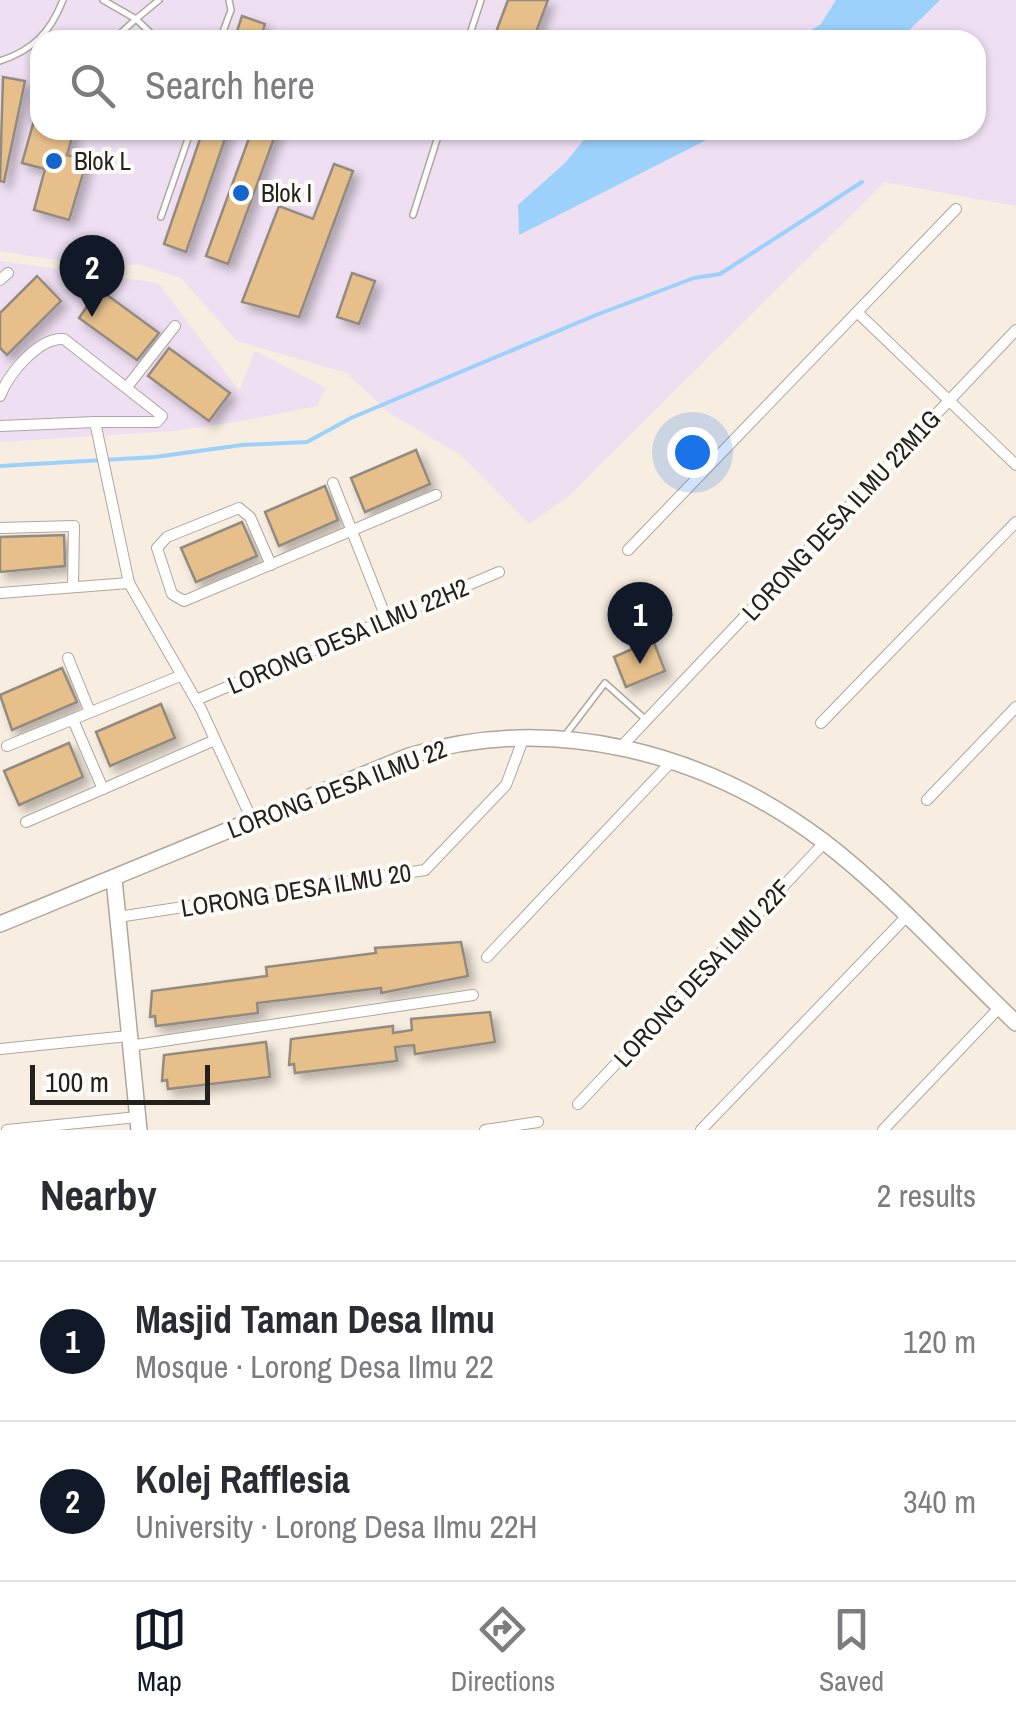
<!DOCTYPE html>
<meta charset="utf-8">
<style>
:root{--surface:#fff;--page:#f2f2f3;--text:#2b2b33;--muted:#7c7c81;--line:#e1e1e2;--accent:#111827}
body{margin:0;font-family:"Archivo Narrow",sans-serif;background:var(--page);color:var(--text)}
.scale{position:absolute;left:30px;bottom:25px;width:180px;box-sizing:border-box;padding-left:10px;border:5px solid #24211c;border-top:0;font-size:28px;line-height:35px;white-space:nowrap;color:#24211c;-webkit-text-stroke:8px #fefcf9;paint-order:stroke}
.you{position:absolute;left:692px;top:452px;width:35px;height:35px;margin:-25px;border:8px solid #fff;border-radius:50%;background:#1a73e8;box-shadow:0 0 0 15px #1a73e833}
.badge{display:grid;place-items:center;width:65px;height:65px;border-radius:50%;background:var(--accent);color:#fff;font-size:32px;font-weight:700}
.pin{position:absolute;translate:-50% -82px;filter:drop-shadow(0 2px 5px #0008)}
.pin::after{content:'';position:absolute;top:52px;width:35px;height:30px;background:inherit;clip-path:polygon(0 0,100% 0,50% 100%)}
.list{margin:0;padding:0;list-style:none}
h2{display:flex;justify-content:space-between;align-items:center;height:130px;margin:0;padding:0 40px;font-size:42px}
h2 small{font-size:32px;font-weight:400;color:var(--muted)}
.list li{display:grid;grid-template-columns:65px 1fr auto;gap:30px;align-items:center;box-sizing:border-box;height:160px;padding:0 40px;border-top:2px solid var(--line)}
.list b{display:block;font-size:38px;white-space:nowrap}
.list p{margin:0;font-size:32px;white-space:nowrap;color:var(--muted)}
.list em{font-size:32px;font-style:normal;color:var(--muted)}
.icon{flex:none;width:55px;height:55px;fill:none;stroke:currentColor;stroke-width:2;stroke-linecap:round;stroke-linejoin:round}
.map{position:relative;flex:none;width:1016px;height:1130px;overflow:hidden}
.search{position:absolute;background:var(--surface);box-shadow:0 2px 8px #0004;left:30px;right:30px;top:30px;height:110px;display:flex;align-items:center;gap:25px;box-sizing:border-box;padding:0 35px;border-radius:30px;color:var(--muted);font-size:38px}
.sheet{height:450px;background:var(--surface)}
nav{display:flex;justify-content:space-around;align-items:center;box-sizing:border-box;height:140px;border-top:2px solid var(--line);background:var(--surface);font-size:28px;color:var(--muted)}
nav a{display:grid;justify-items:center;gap:5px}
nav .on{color:var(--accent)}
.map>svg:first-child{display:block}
.education{fill:#eedff2;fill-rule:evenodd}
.water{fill:#9cd1fc}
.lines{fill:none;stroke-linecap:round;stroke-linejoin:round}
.stream{stroke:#9cd1fc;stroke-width:4}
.building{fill:#e6bf8b;stroke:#948b80;stroke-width:2.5;filter:url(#shadow)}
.lane-casing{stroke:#b0a79c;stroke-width:8}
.street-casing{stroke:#b0a79c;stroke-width:12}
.secondary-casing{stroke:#b0a79c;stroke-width:18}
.lane{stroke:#fff;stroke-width:5}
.street{stroke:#fff;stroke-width:10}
.secondary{stroke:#fff;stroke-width:15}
.poi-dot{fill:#1565cf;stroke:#fefcf9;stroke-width:4}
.labels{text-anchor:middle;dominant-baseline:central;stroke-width:8;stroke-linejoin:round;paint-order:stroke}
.poi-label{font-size:25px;fill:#24211c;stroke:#fefcf9;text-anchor:start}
.street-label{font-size:25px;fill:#24211c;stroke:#fefcf9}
</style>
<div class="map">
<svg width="1016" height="1130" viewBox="0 0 1016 1130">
<defs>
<filter id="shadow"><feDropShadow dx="6" dy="6" stdDeviation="5" flood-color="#0004"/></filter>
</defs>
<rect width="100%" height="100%" fill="#f7ede1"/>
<g class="education">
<path d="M 0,0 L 1016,0 L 1016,206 L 884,182 L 570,495 L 529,524 L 461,455 L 389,413 L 347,373 L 237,341 L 181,278 L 138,264 L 105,268 L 0,251 ZM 40,40 L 976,40 L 976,130 L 40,130 Z"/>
<path d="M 0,261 L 158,283 L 239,391 L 255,351 L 326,388 L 317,406 L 242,421 L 173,431 L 0,442 Z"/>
</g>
<g class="water">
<path d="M 836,0 L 940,0 L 899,40 L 796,40 L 821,24 Z"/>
<path d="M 592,130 L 726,130 L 519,235 L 518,205 L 565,163 Z"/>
</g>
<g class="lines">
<path class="stream" d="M 0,466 L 155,457 L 242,445 L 307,442 L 351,418 L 596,315 L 694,278 L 720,274 L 862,182"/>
</g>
<g class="building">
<path d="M 508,0 L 548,0 L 533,40 L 493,40 Z"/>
<path d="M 242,16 L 265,24 L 260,40 L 234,40 Z"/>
<path d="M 3,77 L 25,81 L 4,182 L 0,181 Z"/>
<path d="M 37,110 L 40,130 L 74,130 L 67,155 L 87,160 L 69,220 L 34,210 L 45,169 L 22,163 Z"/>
<path d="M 203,130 L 228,130 L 186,252 L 164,244 Z"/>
<path d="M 252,130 L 277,130 L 228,264 L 206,256 Z"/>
<path d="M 334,164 L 353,171 L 299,317 L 242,302 L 279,206 L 313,219 Z"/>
<path d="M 352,273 L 375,281 L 359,324 L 337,317 Z"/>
<path d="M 37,276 L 61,301 L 7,355 L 0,348 L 0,313 Z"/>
<path d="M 99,289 L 159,333 L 137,360 L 79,318 Z"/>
<path d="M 169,348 L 230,393 L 209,421 L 148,376 Z"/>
<path d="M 416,450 L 430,484 L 365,512 L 351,478 Z"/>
<path d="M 325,486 L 338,520 L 279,546 L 265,512 Z"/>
<path d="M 242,522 L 257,556 L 196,582 L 181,548 Z"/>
<path d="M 64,535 L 65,566 L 0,572 L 0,537 Z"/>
<path d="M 653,640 L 665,671 L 626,687 L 614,657 Z"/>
<path d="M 62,668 L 77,702 L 12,730 L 0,695 Z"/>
<path d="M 161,704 L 175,738 L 110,766 L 96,732 Z"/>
<path d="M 69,743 L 83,777 L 19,805 L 4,771 Z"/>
<path d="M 461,942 L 468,976 L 381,993 L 381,988 L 257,1003 L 258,1013 L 156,1026 L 155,1016 L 150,1017 L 152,991 L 267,976 L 266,967 L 376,953 L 375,948 Z"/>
<path d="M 490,1012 L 495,1042 L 415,1054 L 414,1045 L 395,1047 L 397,1061 L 295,1073 L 294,1064 L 289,1065 L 291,1039 L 393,1026 L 393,1033 L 412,1030 L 411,1019 Z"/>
<path d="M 266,1042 L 270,1077 L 168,1089 L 167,1080 L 162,1081 L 164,1055 Z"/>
</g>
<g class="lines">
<g class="lane-casing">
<g id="lane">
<path d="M 103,0 L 136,19 L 159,0"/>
<path d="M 113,40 L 136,19 L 158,40"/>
<path d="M 220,40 L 231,10 L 229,0"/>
<path d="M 468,40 L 481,0"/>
<path d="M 0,61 C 33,50 50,33 63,0"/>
<path d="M 413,215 L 440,130"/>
<path d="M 161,217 L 191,130"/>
<path d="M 563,738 L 605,683 L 645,719"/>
</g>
</g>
<g class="street-casing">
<g id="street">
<path d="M 0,280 L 8,273"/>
<path d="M 857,312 L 1016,465"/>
<path d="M 127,387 L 175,326"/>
<path d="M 0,396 C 8,375 38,337 64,339 L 162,416 L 157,422 L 95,422"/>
<path d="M 0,426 L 95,422 L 129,583 L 201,709 L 252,820"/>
<path d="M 333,483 L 387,620"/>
<path d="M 0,528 L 74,526 L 73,586"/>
<path d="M 628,550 L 956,209"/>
<path d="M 271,565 L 250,517 L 239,508 L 167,537 L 157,548 L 172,594 L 184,601 L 436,495"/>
<path d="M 0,593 L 129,583"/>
<path d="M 68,658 L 90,712"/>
<path d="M 196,700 L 499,572"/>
<path d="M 821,723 L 1016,522"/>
<path d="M 7,746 L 180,676"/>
<path d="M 621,747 L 1016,330"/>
<path d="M 103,789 L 215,740"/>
<path d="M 927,800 L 1016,707"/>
<path d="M 26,822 L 103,789 L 73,720"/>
<path d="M 118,917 L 425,870 L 506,785 L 524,737"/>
<path d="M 487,957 L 672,761"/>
<path d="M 129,1046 L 473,995"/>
<path d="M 0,1049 L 128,1036"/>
<path d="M 578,1104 L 825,842"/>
<path d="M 7,1130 L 138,1117"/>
<path d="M 485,1130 L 538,1122"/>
<path d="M 701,1130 L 906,917"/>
<path d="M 883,1130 L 1000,1007"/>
</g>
</g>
<g class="secondary-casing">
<g id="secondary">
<path d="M 114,879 L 139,1130"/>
<path d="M 0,924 L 409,756 C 552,712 705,752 823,841 C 892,894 953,963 1016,1023"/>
</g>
</g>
<use href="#lane" class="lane"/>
<use href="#street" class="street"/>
<use href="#secondary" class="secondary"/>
</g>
<g class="poi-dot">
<circle cx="54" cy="161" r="10"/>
<circle cx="241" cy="193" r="10"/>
</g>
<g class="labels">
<g class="poi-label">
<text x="74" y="161">Blok L</text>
<text x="261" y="193">Blok I</text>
</g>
<g class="street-label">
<text transform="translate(841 515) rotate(-47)">LORONG DESA ILMU 22M1G</text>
<text transform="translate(348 636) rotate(-23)">LORONG DESA ILMU 22H2</text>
<text transform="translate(337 789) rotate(-21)">LORONG DESA ILMU 22</text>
<text transform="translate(296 890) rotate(-9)">LORONG DESA ILMU 20</text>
<text transform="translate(702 973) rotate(-47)">LORONG DESA ILMU 22F</text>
</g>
</g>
</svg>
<div class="scale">100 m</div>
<div class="you"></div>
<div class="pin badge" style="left:640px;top:664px">1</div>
<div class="pin badge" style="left:92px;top:317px">2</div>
<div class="search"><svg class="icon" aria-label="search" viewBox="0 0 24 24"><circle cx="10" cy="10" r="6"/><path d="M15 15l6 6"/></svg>Search here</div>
</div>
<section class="sheet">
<h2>Nearby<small>2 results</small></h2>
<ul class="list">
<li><span class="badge">1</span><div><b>Masjid Taman Desa Ilmu</b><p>Mosque · Lorong Desa Ilmu 22</p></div><em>120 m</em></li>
<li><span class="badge">2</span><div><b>Kolej Rafflesia</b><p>University · Lorong Desa Ilmu 22H</p></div><em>340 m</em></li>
</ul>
</section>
<nav>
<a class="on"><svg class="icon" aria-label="map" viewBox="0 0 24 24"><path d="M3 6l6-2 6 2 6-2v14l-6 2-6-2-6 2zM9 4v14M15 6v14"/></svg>Map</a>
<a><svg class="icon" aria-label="directions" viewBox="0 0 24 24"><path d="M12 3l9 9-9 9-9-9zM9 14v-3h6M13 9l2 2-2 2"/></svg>Directions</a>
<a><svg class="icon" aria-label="saved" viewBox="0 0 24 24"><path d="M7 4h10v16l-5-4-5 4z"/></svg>Saved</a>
</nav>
